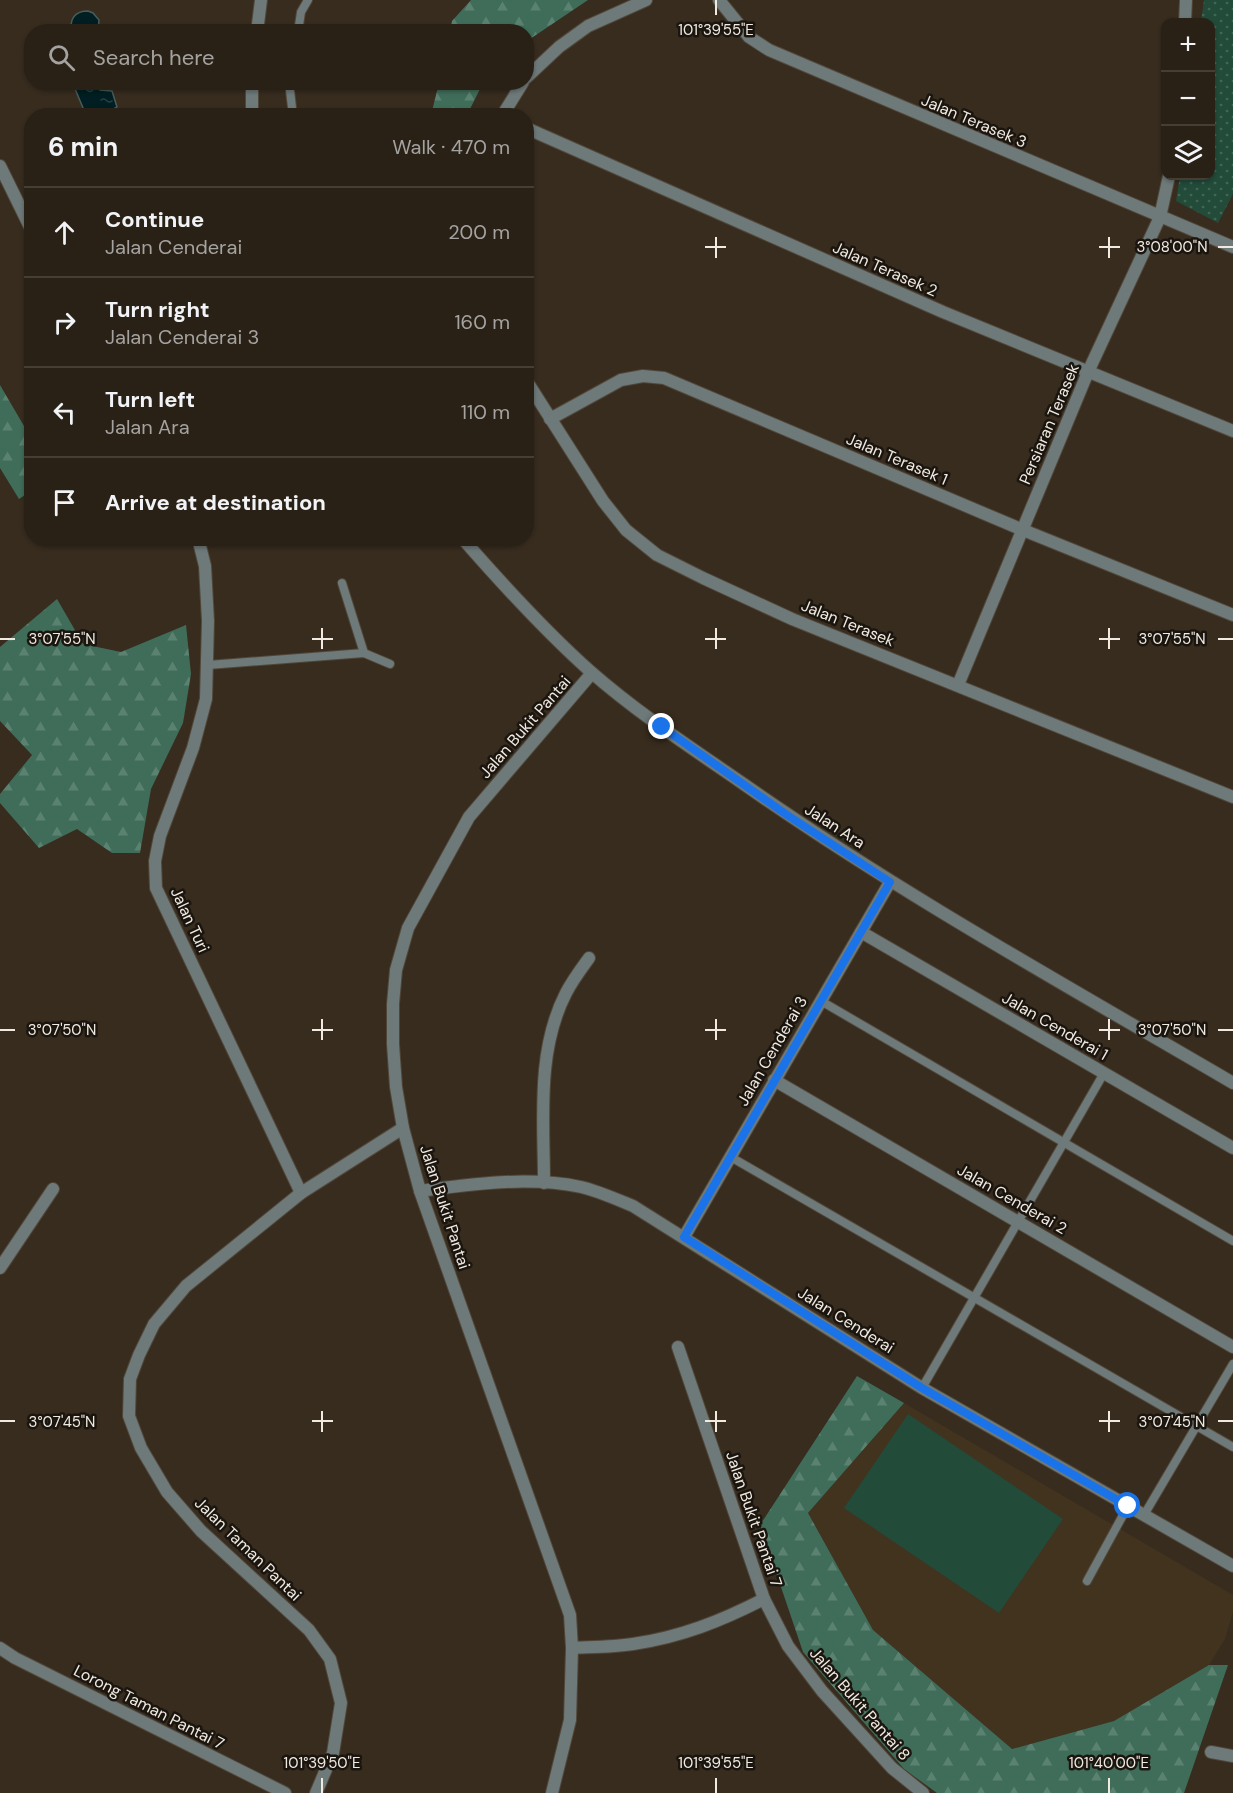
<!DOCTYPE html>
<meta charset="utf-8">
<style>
:root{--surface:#292116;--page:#31291f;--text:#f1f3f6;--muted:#a5a3a1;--line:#453e35}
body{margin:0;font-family:"DM Sans",sans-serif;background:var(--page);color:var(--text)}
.controls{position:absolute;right:18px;top:18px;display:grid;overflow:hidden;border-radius:12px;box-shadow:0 2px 4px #0004}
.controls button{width:54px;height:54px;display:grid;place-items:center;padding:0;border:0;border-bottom:2px solid var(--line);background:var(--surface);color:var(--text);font:30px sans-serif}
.stop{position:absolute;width:18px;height:18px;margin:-14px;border:4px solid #1a73e8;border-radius:50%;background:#fff}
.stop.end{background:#1a73e8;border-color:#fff;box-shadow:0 2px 6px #0008}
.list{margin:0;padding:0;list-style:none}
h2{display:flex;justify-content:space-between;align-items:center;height:78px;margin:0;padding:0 24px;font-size:26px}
h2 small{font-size:20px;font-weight:400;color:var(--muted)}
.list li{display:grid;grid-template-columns:39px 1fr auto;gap:18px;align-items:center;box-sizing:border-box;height:90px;padding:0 24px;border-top:2px solid var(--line)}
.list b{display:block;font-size:22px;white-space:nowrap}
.list p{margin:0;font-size:20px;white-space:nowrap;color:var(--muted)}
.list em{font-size:20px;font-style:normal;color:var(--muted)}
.icon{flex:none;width:33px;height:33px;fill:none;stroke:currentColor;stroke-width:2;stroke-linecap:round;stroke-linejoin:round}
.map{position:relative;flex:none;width:1233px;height:1793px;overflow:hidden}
.search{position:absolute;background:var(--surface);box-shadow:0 2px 4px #0004;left:24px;top:24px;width:510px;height:66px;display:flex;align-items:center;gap:15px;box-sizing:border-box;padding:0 21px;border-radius:24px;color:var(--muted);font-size:22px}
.panel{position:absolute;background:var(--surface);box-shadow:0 2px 4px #0004;left:24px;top:108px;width:510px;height:438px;border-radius:24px}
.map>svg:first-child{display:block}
.built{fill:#42331f}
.forest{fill:url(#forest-firs)}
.park{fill:url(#park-dots)}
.garden{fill:#224b3a}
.water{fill:url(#water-ripples);stroke:#495c5b;stroke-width:1.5}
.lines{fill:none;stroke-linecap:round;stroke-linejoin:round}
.service-casing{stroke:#514739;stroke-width:10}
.minor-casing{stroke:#514739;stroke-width:14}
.tertiary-casing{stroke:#514739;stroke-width:14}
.service{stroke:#6e797a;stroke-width:8}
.minor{stroke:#6e797a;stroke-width:12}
.tertiary{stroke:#6e797a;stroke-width:12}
.route{stroke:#1a73e8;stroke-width:8}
.ticks{fill:none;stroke:#f1eae1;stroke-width:2}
.labels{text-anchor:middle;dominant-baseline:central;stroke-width:5;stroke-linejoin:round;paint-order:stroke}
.street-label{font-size:16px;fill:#f1eae1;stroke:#1a150f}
.ticks-label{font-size:15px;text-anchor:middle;fill:#f1eae1;stroke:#1a150f;stroke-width:5;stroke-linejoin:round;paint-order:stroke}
</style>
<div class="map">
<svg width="1233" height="1793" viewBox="0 0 1233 1793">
<defs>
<pattern id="forest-firs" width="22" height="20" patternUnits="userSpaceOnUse" patternTransform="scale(1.5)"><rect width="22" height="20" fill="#3f6d59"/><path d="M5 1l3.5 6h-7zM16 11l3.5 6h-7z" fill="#5b8271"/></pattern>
<pattern id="park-dots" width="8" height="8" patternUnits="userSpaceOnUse" patternTransform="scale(1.5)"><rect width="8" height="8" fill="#224b3a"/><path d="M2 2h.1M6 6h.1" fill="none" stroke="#436556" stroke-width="1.8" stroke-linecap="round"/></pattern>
<pattern id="water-ripples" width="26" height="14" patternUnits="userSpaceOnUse" patternTransform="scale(1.5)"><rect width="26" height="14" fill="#011f22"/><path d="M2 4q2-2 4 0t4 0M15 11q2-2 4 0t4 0" fill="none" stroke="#264042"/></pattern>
</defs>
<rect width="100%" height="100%" fill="#372c1e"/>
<path class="built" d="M 904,1403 L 1233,1595 L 1233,1612 L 1225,1639 L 1209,1665 L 1114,1721 L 1011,1749 L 873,1630 L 808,1513 Z"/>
<g class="forest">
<path d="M 471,0 L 588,0 L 527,41 L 526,32 L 450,31 L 452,21 Z"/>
<path d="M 439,83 L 439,82 L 483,83 L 467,115 L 431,115 Z"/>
<path d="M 0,385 L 31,438 L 31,491 L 19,499 L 0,468 Z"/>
<path d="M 57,599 L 83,644 L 121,652 L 186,625 L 191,674 L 183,723 L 151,789 L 140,853 L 112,853 L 77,829 L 39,848 L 0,803 L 0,794 L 32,755 L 0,721 L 0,647 Z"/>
<path d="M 857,1376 L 904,1403 L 808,1513 L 873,1630 L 1012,1749 L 1114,1721 L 1209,1665 L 1228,1665 L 1184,1793 L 937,1793 L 904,1769 L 803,1652 L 760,1525 Z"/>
</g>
<path class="park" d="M 1204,0 L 1233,0 L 1233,194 L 1218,223 L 1176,201 L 1180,176 L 1210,176 L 1210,22 L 1201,22 Z"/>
<path class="garden" d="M 908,1414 L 1063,1519 L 999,1613 L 844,1508 Z"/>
<g class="water">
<path d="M 88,11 L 93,13 L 99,20 L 98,31 L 72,31 C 69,19 75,11 88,11 Z"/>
<path d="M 78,83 L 97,83 L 100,90 L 112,91 L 117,107 L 108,112 L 109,115 L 86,115 L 73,84 Z"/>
</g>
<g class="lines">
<g class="service-casing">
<g id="service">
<path d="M 298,32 L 301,12 L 308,0"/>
<path d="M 289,82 L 293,116"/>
<path d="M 342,583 L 364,653"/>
<path d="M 208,665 L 364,653 L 390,664"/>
<path d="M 821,1001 L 1233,1241"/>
<path d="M 729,1156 L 1233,1447"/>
<path d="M 922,1388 L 1104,1073"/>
<path d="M 1144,1515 L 1233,1364"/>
<path d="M 1087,1581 L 1128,1506"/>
</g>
</g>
<g class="minor-casing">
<g id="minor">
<path d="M 719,0 L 749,37 L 769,50 L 1233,247"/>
<path d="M 1185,22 L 1186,0"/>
<path d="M 526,78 L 559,47 L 588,26 L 646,0"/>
<path d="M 502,116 L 523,82"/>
<path d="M 526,128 L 943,312 L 1233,431"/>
<path d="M 0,166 L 32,231"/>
<path d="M 526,380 L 603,501 L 626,530 L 657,555 L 703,578 L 792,619 L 1233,797"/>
<path d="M 550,419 L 621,380 L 643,376 L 664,378 L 1023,530 L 1233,615"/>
<path d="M 198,538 L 205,566 L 208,621 L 206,699 L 193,748 L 160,836 L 155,861 L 156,888 L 301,1193"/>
<path d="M 958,685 L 1088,372 L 1160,217 L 1169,176"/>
<path d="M 861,932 L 1233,1148"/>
<path d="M 774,1080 L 1233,1347"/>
<path d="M 544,1183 C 544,1121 536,1051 566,993 C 572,981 581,969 589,958"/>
<path d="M 420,1191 C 470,1184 530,1176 581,1187 C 598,1191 616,1199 633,1206 L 922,1388 L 1233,1566"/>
<path d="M 684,1237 L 890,882"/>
<path d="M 0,1268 L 53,1189"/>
<path d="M 678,1347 L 764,1599 L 788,1646 L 822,1691 L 892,1768 L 923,1793"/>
<path d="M 0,1648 L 15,1658 L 285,1793"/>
<path d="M 572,1648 C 592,1647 613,1647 633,1644 C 681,1637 721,1621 764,1599"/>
<path d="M 1211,1752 L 1233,1756"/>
<path d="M 316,1793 L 333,1753 L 341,1703 L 330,1659 L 309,1630 L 201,1531 L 167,1492 L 141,1448 L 129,1416 L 130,1379 L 139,1355 L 154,1324 L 186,1286 L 301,1193 L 403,1128"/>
</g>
</g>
<g class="tertiary-casing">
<g id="tertiary">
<path d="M 257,32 L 261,0"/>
<path d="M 252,82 L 252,116"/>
<path d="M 462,538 C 503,585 545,631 591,672 C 639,714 693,749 745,785 C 901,894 1069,987 1233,1083"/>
<path d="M 552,1793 L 570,1720 L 572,1648 L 570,1615 L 420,1191 L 403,1128 L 396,1087 L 393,1044 L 393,1004 L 396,970 L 408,928 L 469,817 L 592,673"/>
</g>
</g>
<use href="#service" class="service"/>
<use href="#minor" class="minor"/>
<use href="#tertiary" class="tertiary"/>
</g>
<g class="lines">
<path class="route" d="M 662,727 L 787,815 L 890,882 L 684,1237 L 922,1388 L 1128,1506"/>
</g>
<path class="ticks" d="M 716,0 L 716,15M 716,237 L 716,258M 1109,237 L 1109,258M 705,247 L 726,247M 1099,247 L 1120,247M 1218,247 L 1233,247M 322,628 L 322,649M 716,628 L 716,649M 1109,628 L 1109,649M 0,639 L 15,639M 312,639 L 333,639M 705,639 L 726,639M 1099,639 L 1120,639M 1218,639 L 1233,639M 322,1019 L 322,1040M 716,1019 L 716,1040M 1109,1019 L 1109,1040M 0,1030 L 15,1030M 312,1030 L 333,1030M 705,1030 L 726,1030M 1099,1030 L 1120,1030M 1218,1030 L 1233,1030M 322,1411 L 322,1432M 716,1411 L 716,1432M 1109,1411 L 1109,1432M 0,1421 L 15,1421M 312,1421 L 333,1421M 705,1421 L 726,1421M 1099,1421 L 1120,1421M 1218,1421 L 1233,1421M 322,1778 L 322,1793M 716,1778 L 716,1793M 1109,1778 L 1109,1793"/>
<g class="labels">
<g class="street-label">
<text transform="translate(974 121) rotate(23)">Jalan Terasek 3</text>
<text transform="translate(885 269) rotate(24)">Jalan Terasek 2</text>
<text transform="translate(1049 424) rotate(-67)">Persiaran Terasek</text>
<text transform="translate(897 459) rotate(23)">Jalan Terasek 1</text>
<text transform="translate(848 623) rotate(22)">Jalan Terasek</text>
<text transform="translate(525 727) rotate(-49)">Jalan Bukit Pantai</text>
<text transform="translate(835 826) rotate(33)">Jalan Ara</text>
<text transform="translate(190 920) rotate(65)">Jalan Turi</text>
<text transform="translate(1055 1026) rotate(30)">Jalan Cenderai 1</text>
<text transform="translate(772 1051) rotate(-60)">Jalan Cenderai 3</text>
<text transform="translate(1012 1199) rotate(30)">Jalan Cenderai 2</text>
<text transform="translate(445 1207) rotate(72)">Jalan Bukit Pantai</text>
<text transform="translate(846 1320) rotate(32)">Jalan Cenderai</text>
<text transform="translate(754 1519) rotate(71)">Jalan Bukit Pantai 7</text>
<text transform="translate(248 1549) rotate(44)">Jalan Taman Pantai</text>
<text transform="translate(860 1704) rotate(49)">Jalan Bukit Pantai 8</text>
<text transform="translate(149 1707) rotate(27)">Lorong Taman Pantai 7</text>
</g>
</g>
<g class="ticks-label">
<text x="716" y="35">101°39'55"E</text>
<text x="1172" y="252">3°08'00"N</text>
<text x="62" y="644">3°07'55"N</text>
<text x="1172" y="644">3°07'55"N</text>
<text x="62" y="1035">3°07'50"N</text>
<text x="1172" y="1035">3°07'50"N</text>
<text x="62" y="1427">3°07'45"N</text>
<text x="1172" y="1427">3°07'45"N</text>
<text x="322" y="1768">101°39'50"E</text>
<text x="716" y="1768">101°39'55"E</text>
<text x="1109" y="1768">101°40'00"E</text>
</g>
</svg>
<div class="controls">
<button>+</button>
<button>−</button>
<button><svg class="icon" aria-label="layers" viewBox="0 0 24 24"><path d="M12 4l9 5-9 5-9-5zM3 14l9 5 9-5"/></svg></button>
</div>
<div class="stop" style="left:1128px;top:1506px"></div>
<div class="stop end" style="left:662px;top:727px"></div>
<div class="search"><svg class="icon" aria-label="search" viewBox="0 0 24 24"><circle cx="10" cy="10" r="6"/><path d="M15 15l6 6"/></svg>Search here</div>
<section class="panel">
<h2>6 min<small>Walk · 470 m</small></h2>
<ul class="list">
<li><svg class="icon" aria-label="ahead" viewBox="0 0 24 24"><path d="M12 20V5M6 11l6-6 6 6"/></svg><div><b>Continue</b><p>Jalan Cenderai</p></div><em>200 m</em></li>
<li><svg class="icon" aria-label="right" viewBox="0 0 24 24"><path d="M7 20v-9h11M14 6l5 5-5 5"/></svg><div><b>Turn right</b><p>Jalan Cenderai 3</p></div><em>160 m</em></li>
<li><svg class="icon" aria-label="left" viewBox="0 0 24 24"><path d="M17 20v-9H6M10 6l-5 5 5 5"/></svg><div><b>Turn left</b><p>Jalan Ara</p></div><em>110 m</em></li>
<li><svg class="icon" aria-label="arrive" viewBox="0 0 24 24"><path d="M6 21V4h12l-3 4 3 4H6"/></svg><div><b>Arrive at destination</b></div></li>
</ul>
</section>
</div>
